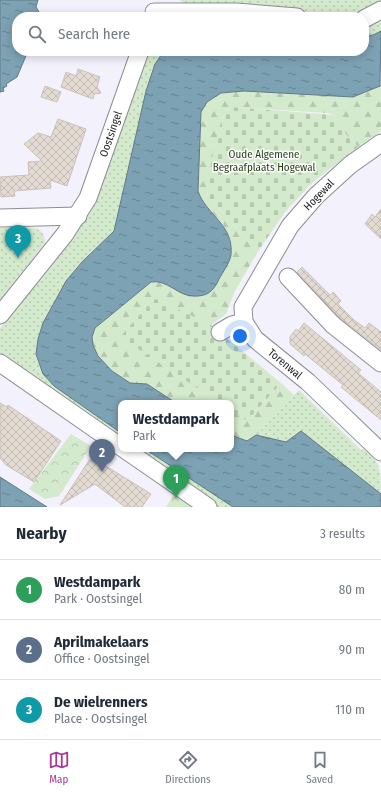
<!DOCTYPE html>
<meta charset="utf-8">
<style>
:root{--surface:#fff;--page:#f2f2f3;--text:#1f2937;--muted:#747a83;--line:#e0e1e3;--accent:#a73895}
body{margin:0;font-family:"Fira Sans Condensed",sans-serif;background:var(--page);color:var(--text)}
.you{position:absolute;left:240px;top:336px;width:14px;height:14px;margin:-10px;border:3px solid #fff;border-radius:50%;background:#1a73e8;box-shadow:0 0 0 6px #1a73e833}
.badge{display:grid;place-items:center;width:26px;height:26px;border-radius:50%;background:var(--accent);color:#fff;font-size:13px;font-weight:700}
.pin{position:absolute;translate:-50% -33px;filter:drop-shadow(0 1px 2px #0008)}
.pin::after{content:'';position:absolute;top:21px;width:14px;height:12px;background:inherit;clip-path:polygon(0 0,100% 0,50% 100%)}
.popup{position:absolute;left:118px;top:400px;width:116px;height:52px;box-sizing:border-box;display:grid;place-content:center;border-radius:8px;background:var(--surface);filter:drop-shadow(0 1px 3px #0005);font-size:13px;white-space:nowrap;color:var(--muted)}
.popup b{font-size:15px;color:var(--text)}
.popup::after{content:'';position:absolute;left:50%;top:100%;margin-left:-8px;border:8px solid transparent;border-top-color:var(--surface)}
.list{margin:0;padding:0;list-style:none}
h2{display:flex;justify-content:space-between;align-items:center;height:52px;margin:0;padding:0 16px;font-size:17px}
h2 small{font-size:13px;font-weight:400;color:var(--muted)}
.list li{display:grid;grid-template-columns:26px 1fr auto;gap:12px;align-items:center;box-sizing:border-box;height:60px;padding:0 16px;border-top:1px solid var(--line)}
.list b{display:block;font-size:15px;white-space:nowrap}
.list p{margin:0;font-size:13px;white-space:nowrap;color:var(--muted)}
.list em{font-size:13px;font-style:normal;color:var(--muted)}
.icon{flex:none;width:22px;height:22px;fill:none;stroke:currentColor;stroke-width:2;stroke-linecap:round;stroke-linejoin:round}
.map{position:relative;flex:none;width:381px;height:507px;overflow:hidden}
.search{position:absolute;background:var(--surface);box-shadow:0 2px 10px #0003;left:12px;right:12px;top:12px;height:44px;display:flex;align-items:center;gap:10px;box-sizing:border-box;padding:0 14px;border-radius:16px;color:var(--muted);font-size:15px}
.sheet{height:232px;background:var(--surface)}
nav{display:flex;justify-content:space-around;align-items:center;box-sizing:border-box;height:56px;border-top:1px solid var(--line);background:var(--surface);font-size:11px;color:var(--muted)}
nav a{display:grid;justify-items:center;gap:2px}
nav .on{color:var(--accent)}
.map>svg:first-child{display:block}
.grass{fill:url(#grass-dots)}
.forest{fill:url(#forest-firs)}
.cemetery{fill:url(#cemetery-stones)}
.park{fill:url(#park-crowns)}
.water{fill:url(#water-ripples);stroke:#607a88}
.building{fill:url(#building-cross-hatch);stroke:#c9c2b9}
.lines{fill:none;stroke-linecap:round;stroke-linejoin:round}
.minor-casing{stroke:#8e8c96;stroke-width:19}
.minor{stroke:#fff;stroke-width:17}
.labels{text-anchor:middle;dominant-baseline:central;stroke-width:3;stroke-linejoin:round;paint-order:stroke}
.street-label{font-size:11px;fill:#1d1d21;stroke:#fff}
.park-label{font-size:11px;fill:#1f3d11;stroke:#fff}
</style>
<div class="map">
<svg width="381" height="507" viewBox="0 0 381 507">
<defs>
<pattern id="grass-dots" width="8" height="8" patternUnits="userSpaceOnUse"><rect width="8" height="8" fill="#d4eacc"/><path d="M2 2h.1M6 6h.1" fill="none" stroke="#b6c8af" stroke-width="1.8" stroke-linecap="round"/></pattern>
<pattern id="forest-firs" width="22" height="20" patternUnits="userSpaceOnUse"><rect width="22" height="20" fill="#d4eacc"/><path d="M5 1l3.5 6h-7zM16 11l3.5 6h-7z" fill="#b6c8af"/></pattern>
<pattern id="cemetery-stones" width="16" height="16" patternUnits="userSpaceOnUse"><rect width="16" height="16" fill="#d4eacc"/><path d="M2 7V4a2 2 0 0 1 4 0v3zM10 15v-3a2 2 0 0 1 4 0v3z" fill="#b6c8af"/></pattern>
<pattern id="park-crowns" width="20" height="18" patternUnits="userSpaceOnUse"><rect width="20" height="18" fill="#d4eacc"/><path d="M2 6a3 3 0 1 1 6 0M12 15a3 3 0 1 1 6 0" fill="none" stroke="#b6c8af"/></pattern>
<pattern id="water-ripples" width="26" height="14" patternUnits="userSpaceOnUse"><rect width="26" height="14" fill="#7da2b4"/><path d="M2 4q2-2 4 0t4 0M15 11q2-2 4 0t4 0" fill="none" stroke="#668392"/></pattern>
<pattern id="building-cross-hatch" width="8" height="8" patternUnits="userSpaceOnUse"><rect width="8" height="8" fill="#e3dbd2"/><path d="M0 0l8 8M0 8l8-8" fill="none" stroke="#c2bcb4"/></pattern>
</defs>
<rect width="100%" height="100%" fill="#f3f1fc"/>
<g class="grass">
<path d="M 180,0 L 381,0 L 381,3 L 359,13 L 343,14 L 276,11 L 184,4 Z"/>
<path d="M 381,21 L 381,31 L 373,35 L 364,37 L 364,26 Z"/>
<path d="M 151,51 L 164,51 L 155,64 L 146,91 L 114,231 L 75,269 L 38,339 L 36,354 L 43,373 L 54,386 L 121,433 L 121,443 L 0,361 L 0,328 L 84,221 L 142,65 Z"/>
<path d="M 30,227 C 41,229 44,232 45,243 L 0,300 L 0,228 Z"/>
<path d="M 299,390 L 361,450 L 367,449 C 381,467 381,470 381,494 L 301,432 L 286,442 L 256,435 Z"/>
<path d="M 130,449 L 145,449 L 233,507 L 215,507 Z"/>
</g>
<g class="forest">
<path d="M 381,85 L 381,131 L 358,147 L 344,132 L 334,115 L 328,113 L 232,107 L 223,117 L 207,189 L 208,197 L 245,237 L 257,253 L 234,293 L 226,314 L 211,325 L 156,300 L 152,301 L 121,337 L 220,403 L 176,403 L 147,384 L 130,383 L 112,371 L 98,356 L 93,345 L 92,337 L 95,328 L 151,282 L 158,281 L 192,297 L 215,288 L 231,255 L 229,237 L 223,224 L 201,200 L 198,191 L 201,112 L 207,102 L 221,93 L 244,91 L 353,97 Z"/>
<path d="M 281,383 L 294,395 L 256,435 L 247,441 L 231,435 L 231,410 L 247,421 Z"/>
</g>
<g class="cemetery">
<path d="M 232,107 L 334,115 L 344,132 L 358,147 L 313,182 L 285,212 L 257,253 L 245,237 L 208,197 L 207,189 C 210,173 217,113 232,107 Z"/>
<path d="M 156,299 L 211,325 L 281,383 L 247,421 L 231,410 L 231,403 L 220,403 L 120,337 L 152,301 Z"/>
</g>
<g class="park">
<path d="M 71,434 L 91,446 L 59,496 L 45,499 L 29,489 Z"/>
<path d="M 175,493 L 194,507 L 166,507 Z"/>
</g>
<g class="water">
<path d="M 0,0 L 38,0 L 36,7 L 39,12 L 38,17 L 17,17 L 17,51 L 28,51 L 17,77 L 6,84 L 7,86 L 3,88 L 4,91 L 0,92 Z"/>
<path d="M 381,31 L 380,86 L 353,97 L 244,91 L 221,93 L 207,102 L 201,112 L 198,191 C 206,215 234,224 231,255 C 230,262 223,272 219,279 C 214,291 207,297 193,296 C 178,296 167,279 151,282 L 95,328 L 92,337 L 93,345 L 98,356 L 112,371 L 130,383 L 147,384 L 176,403 L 121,403 L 121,433 L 54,386 L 43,374 L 36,354 L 38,339 L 43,323 L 66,281 L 82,262 L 114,231 L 146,91 L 155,64 L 164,51 L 364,51 L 364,37 L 373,35 Z"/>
<path d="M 301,431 L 381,494 L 381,507 L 233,507 L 145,449 L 231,449 L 231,435 L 247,441 L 256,435 L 286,442 Z"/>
<path d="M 0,477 L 47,507 L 0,507 Z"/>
</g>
<g class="building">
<path d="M 78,69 L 100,77 L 97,87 L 101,93 L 94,94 L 93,99 L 61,87 L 66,72 L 76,76 Z"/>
<path d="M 45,86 L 61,92 L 57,102 L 41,97 Z"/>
<path d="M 58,119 L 86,129 L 67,186 L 50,180 L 51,188 L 14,191 L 15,196 L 1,197 L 0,177 L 29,175 L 28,162 L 42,161 L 24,144 L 38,133 L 51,137 Z"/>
<path d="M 381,209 L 381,239 L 365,224 L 372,214 L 375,217 Z"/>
<path d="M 302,267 L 330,295 L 333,292 L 341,301 L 338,304 L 354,320 L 365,328 L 369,323 L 381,332 L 381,350 L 340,318 L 297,272 Z"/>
<path d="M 304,323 L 361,370 L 358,373 L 381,392 L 381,420 L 341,387 L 343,385 L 305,354 L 304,356 L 290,344 L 290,337 L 296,329 L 298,331 Z"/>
<path d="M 0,403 L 7,407 L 8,405 L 61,441 L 34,482 L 6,465 L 0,458 Z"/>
<path d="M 90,459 L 97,464 L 98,461 L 151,494 L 142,507 L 125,507 L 95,484 L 60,505 Z"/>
</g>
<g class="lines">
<g class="minor-casing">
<g id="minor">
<path d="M 154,12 L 236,12 L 297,17"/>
<path d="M 364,19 L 381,10"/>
<path d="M 381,143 L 350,165 L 316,196 L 290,226 L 243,307 L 244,322 L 255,339 L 308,382 L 381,452"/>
<path d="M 0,218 L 78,216"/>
<path d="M 288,277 L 333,325 L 381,363"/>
<path d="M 0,315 L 65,234 L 88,198 L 140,51"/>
<path d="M 220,332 L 232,325 L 244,322"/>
<path d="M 0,363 L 121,447"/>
<path d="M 124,449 L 208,507"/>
</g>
</g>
<use href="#minor" class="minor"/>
</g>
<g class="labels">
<g class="street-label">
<text transform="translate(111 134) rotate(-71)">Oostsingel</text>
<text transform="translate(319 195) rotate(-46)">Hogewal</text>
<text transform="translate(285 364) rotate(40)">Torenwal</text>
</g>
<g class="park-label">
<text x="264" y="154">Oude Algemene<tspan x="264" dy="13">Begraafplaats Hogewal</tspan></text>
</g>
</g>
</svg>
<div class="you"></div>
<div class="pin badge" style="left:176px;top:498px;background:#2e9e5b">1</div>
<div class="popup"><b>Westdampark</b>Park</div>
<div class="pin badge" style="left:102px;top:472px;background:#5c6f8a">2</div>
<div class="pin badge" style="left:18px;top:258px;background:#0f9aa8">3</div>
<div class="search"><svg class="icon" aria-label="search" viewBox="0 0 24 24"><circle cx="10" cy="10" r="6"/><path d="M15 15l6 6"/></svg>Search here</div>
</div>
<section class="sheet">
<h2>Nearby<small>3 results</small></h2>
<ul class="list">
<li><span class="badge" style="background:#2e9e5b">1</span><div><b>Westdampark</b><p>Park · Oostsingel</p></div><em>80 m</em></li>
<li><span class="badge" style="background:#5c6f8a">2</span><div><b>Aprilmakelaars</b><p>Office · Oostsingel</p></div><em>90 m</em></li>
<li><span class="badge" style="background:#0f9aa8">3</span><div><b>De wielrenners</b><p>Place · Oostsingel</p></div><em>110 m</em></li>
</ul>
</section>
<nav>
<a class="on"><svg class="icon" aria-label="map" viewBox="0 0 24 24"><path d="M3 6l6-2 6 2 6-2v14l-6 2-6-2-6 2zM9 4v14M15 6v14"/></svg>Map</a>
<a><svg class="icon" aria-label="directions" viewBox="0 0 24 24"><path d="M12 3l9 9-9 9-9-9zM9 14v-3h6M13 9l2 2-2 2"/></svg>Directions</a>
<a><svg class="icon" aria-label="saved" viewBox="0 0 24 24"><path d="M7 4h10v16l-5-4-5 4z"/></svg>Saved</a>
</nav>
